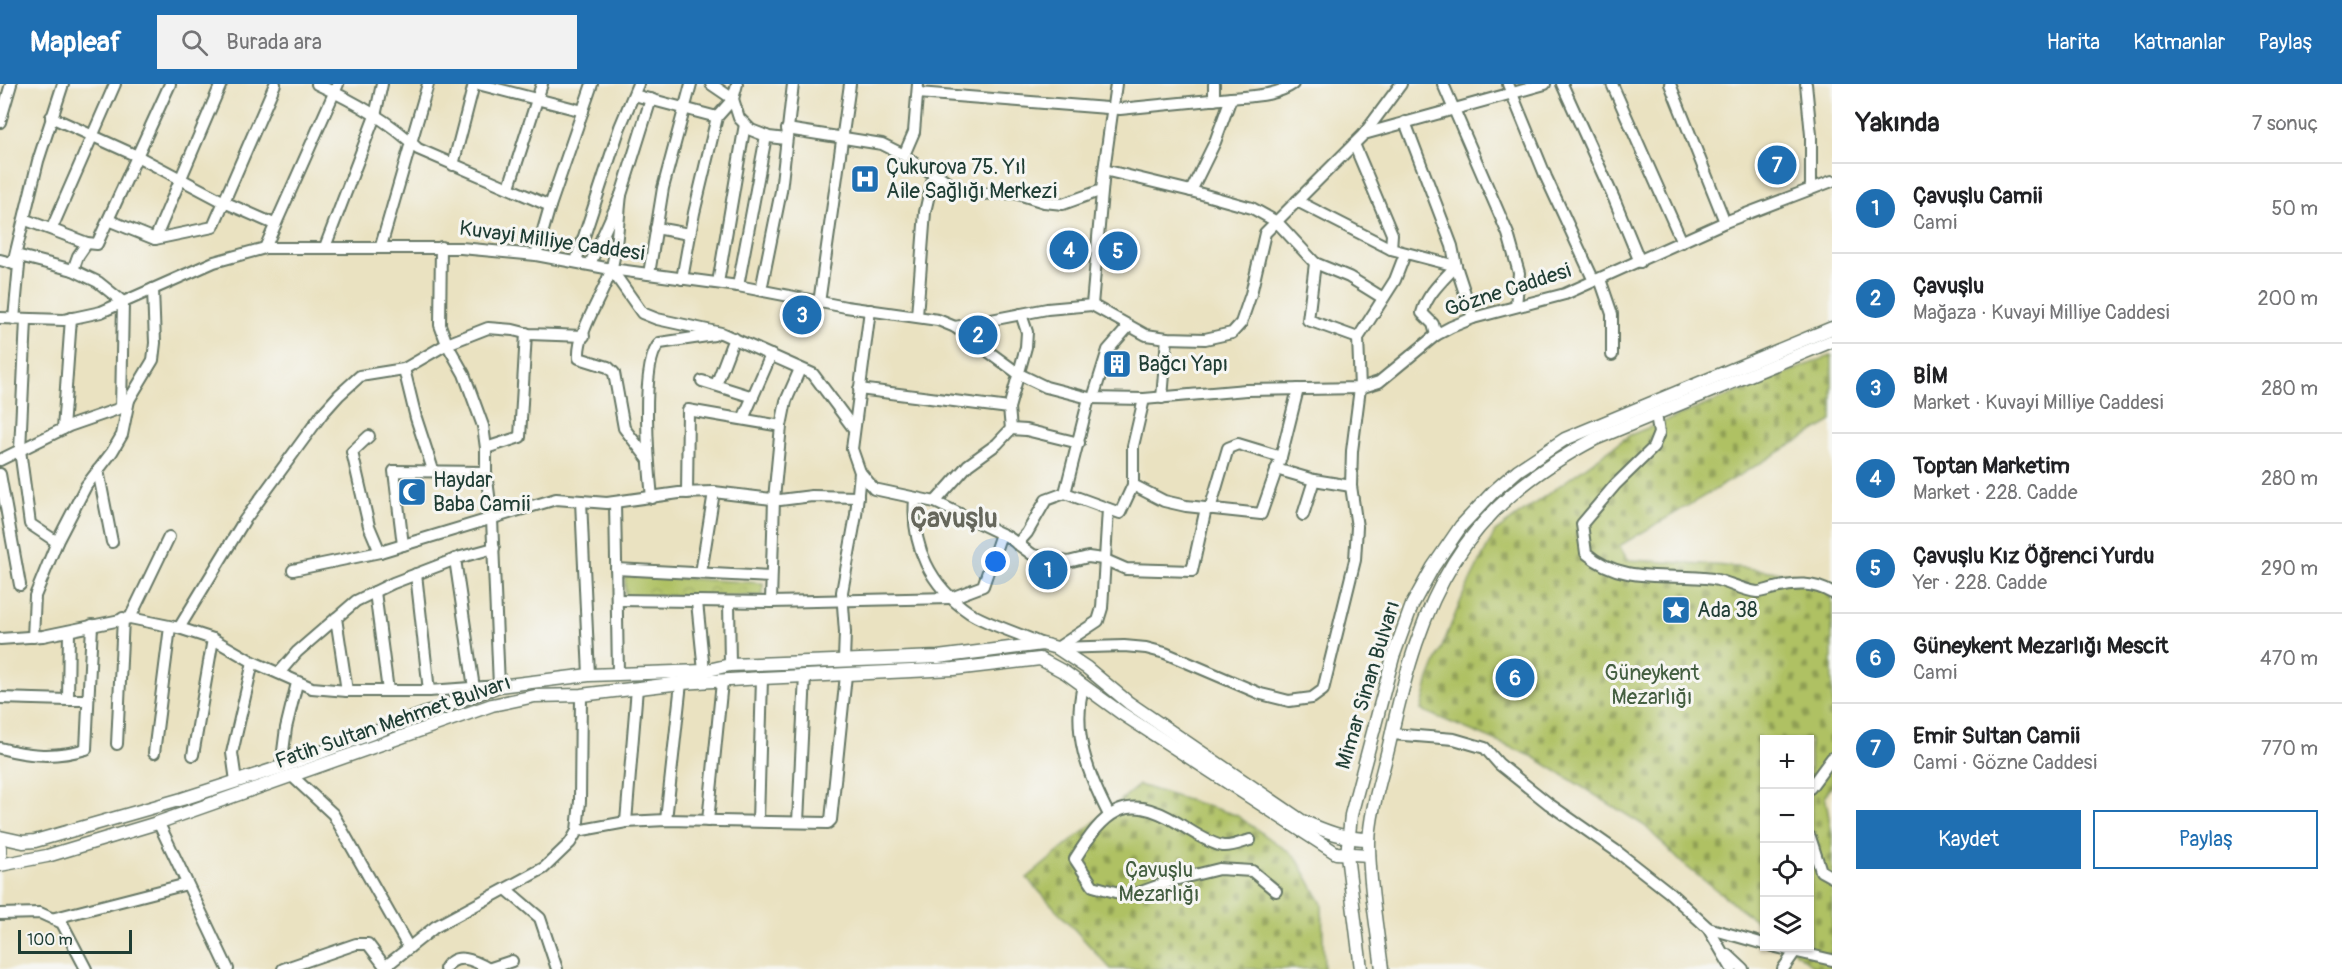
<!DOCTYPE html>
<html lang="tr">
<meta charset="utf-8">
<style>
:root{--surface:#fff;--page:#f2f2f2;--text:#202124;--muted:#757577;--line:#e0e0e0;--accent:#1f6fb2}
body{margin:0;font-family:Pangolin,sans-serif;background:var(--page);color:var(--text)}
.controls{position:absolute;right:18px;bottom:18px;display:grid;overflow:hidden;border-radius:0px;box-shadow:0 2px 4px #0004}
.controls button{width:54px;height:54px;display:grid;place-items:center;padding:0;border:0;border-bottom:2px solid var(--line);background:var(--surface);color:var(--text);font:30px sans-serif}
.scale{position:absolute;left:18px;bottom:15px;width:114px;box-sizing:border-box;padding-left:6px;border:3px solid #1f3d34;border-top:0;font-size:16px;line-height:21px;white-space:nowrap;color:#1f3d34;-webkit-text-stroke:4px #f6f6f2;paint-order:stroke}
.you{position:absolute;left:996px;top:478px;width:21px;height:21px;margin:-15px;border:4px solid #fff;border-radius:50%;background:#1a73e8;box-shadow:0 0 0 9px #1a73e833}
.badge{display:grid;place-items:center;width:39px;height:39px;border-radius:50%;background:var(--accent);color:#fff;font-size:20px;font-weight:700}
.pin{position:absolute;translate:-50% -50%;border:3px solid #fff;box-shadow:0 2px 6px #0006}
.list{margin:0;padding:0;list-style:none}
h2{display:flex;justify-content:space-between;align-items:center;height:78px;margin:0;padding:0 24px;font-size:26px}
h2 small{font-size:20px;font-weight:400;color:var(--muted)}
.list li{display:grid;grid-template-columns:39px 1fr auto;gap:18px;align-items:center;box-sizing:border-box;height:90px;padding:0 24px;border-top:2px solid var(--line)}
.list b{display:block;font-size:22px;white-space:nowrap}
.list p{margin:0;font-size:20px;white-space:nowrap;color:var(--muted)}
.list em{font-size:20px;font-style:normal;color:var(--muted)}
.actions{display:flex;gap:12px;padding:18px 24px}
.actions a{flex:1;padding:14px 0;border:2px solid var(--accent);border-radius:0px;text-align:center;font-size:21px;color:var(--accent)}
.actions .main{background:var(--accent);color:#fff}
.icon{flex:none;width:33px;height:33px;fill:none;stroke:currentColor;stroke-width:2;stroke-linecap:round;stroke-linejoin:round}
.map{position:relative;flex:none;width:1832px;height:885px;overflow:hidden}
header{display:flex;align-items:center;gap:36px;box-sizing:border-box;height:84px;padding:0 30px;background:var(--accent);color:#fff}
header strong{font-size:28px}
nav{display:flex;gap:33px;margin-inline-start:auto;font-size:21px}
.search{width:420px;height:54px;background:var(--page);display:flex;align-items:center;gap:15px;box-sizing:border-box;padding:0 21px;border-radius:0px;color:var(--muted);font-size:22px}
main{display:flex}
aside{flex:1;background:var(--surface)}
.map>svg:first-child{display:block}
.cemetery{fill:url(#cemetery-stones);stroke:#677f4c;stroke-width:1.5}
.park{fill:url(#park-crowns);stroke:#677f4c;stroke-width:1.5}
.lines{fill:none;stroke-linecap:round;stroke-linejoin:round}
.minor-casing{stroke:#667765;stroke-width:14}
.major-casing{stroke:#667765;stroke-width:15}
.minor{stroke:#fff;stroke-width:10}
.major{stroke:#fff;stroke-width:12}
.labels{text-anchor:middle;dominant-baseline:central;stroke-width:6;stroke-linejoin:round;paint-order:stroke}
.poi-label{font-size:21px;fill:#1f3d34;stroke:#f6f6f2;text-anchor:start}
.street-label{font-size:21px;fill:#1f3d34;stroke:#f6f6f2}
.park-label{font-size:21px;fill:#435e40;stroke:#f6f6f2}
.district-label{font-size:27px;font-weight:bold;fill:#66675c;stroke:#f6f6f2}
</style>
<header>
<strong>Mapleaf</strong>
<div class="search"><svg class="icon" aria-label="search" viewBox="0 0 24 24"><circle cx="10" cy="10" r="6"/><path d="M15 15l6 6"/></svg>Burada ara</div>
<nav><a>Harita</a><a>Katmanlar</a><a>Paylaş</a></nav>
</header>
<main>
<div class="map">
<svg width="1832" height="885" viewBox="0 0 1832 885">
<defs>
<pattern id="cemetery-stones" width="16" height="16" patternUnits="userSpaceOnUse" patternTransform="scale(1.5)"><rect width="16" height="16" fill="#afc164"/><path d="M2 7V4a2 2 0 0 1 4 0v3zM10 15v-3a2 2 0 0 1 4 0v3z" fill="#8e9e53"/></pattern>
<pattern id="park-crowns" width="20" height="18" patternUnits="userSpaceOnUse" patternTransform="scale(1.5)"><rect width="20" height="18" fill="#afc164"/><path d="M2 6a3 3 0 1 1 6 0M12 15a3 3 0 1 1 6 0" fill="none" stroke="#8e9e53"/></pattern>
</defs>
<rect width="100%" height="100%" fill="#f6f6f2"/>
<filter id="ink" filterUnits="userSpaceOnUse"><feTurbulence type="fractalNoise" baseFrequency=".0167" numOctaves="2"/><feDisplacementMap in="SourceGraphic" scale="12" xChannelSelector="R" yChannelSelector="G"/><feConvolveMatrix kernelMatrix="1 2 1 2 8 2 1 2 1" color-interpolation-filters="sRGB"/></filter>
<filter id="wash" filterUnits="userSpaceOnUse"><feTurbulence type="fractalNoise" baseFrequency=".008" numOctaves="4" result="noise"/><feDisplacementMap in="SourceGraphic" scale="24" xChannelSelector="R" yChannelSelector="G"/><feGaussianBlur stdDeviation="1.35" result="paint"/><feColorMatrix in="noise" values="0 0 0 0 0 0 0 0 0 0 0 0 0 0 0 0 0 1.4 0 .05"/><feComposite in="paint" operator="in"/></filter>
<g filter="url(#wash)">
<rect width="100%" height="100%" fill="#eae2c1"/>
<g class="cemetery">
<path d="M 1832,271 L 1832,337 L 1619,462 L 1628,476 C 1697,479 1765,483 1832,498 L 1832,702 L 1825,711 L 1832,751 L 1832,885 L 1817,885 L 1789,863 L 1810,862 L 1810,656 L 1764,656 L 1764,843 L 1683,780 L 1645,742 L 1534,673 L 1421,626 L 1429,595 L 1464,509 L 1495,448 L 1630,351 Z"/>
<path d="M 1139,701 L 1236,731 L 1296,773 L 1322,820 L 1324,885 L 1111,885 L 1027,794 Z"/>
</g>
<path class="park" d="M 625,491 L 763,499 L 763,512 L 625,512 Z"/>
</g>
<g filter="url(#ink)">
<g class="lines">
<g class="minor-casing">
<g id="minor">
<path d="M 317,0 C 353,17 390,37 418,65 L 550,122"/>
<path d="M 478,0 L 583,27"/>
<path d="M 711,0 L 733,15 L 739,34 L 751,46 L 769,53 L 786,55"/>
<path d="M 1214,0 L 1214,16"/>
<path d="M 1443,0 L 1508,150 L 1519,189 L 1516,222"/>
<path d="M 1508,0 L 1546,93 L 1594,197"/>
<path d="M 1562,0 L 1615,117 L 1640,178"/>
<path d="M 1612,0 L 1682,158"/>
<path d="M 1670,0 L 1725,138"/>
<path d="M 1806,0 L 1811,51 L 1811,105"/>
<path d="M 918,9 L 1120,25 L 1231,14 L 1215,58 L 1191,107 L 1104,86"/>
<path d="M 634,11 L 717,33"/>
<path d="M 1231,14 C 1251,12 1276,12 1293,0"/>
<path d="M 51,33 L 137,72 L 224,118 L 274,140"/>
<path d="M 0,38 L 11,0"/>
<path d="M 1405,38 L 1452,162 L 1456,182 C 1443,196 1427,210 1422,229 L 1433,240 L 1436,251"/>
<path d="M 787,45 L 882,60 L 904,71 L 918,82 L 938,91 L 961,108 L 974,110 L 1015,109 L 1044,118 L 1063,120 L 1102,106"/>
<path d="M 1364,50 L 1545,0"/>
<path d="M 1354,60 L 1392,150 L 1391,165"/>
<path d="M 904,71 L 914,48 L 918,0"/>
<path d="M 453,81 L 474,0"/>
<path d="M 509,103 L 542,0"/>
<path d="M 1191,107 L 1252,124 L 1277,138 L 1315,179 L 1308,236 L 1358,254"/>
<path d="M 621,111 C 618,135 618,163 611,186 C 603,212 577,247 579,274 L 608,283 L 614,289 L 624,344 L 648,375"/>
<path d="M 1297,117 L 1391,165 L 1456,182 L 1473,234"/>
<path d="M 26,136 L 87,159 L 97,160 L 170,0"/>
<path d="M 108,136 L 155,155 L 213,143 L 275,0"/>
<path d="M 52,144 L 115,0"/>
<path d="M 656,144 L 689,150"/>
<path d="M 155,155 L 221,0"/>
<path d="M 381,162 L 428,0"/>
<path d="M 325,163 L 375,32 L 382,0"/>
<path d="M 265,164 L 338,0"/>
<path d="M 16,171 L 73,186 L 98,198 L 123,218 L 121,324"/>
<path d="M 536,171 L 550,122 L 592,0"/>
<path d="M 0,176 L 19,181 L 14,235"/>
<path d="M 576,177 L 620,43 L 638,0"/>
<path d="M 1315,179 L 1349,193 L 1383,214"/>
<path d="M 13,180 L 38,77 L 63,0"/>
<path d="M 590,180 L 621,111 L 651,15"/>
<path d="M 611,185 L 642,229 L 657,235 L 721,249 L 813,290 L 854,345"/>
<path d="M 73,186 L 78,172 L 87,159"/>
<path d="M 649,190 L 663,104 L 691,0"/>
<path d="M 682,195 L 694,129 L 717,33 L 733,15 L 737,0"/>
<path d="M 1600,195 L 1612,230 L 1612,271"/>
<path d="M 718,199 L 745,40"/>
<path d="M 738,202 L 766,52"/>
<path d="M 761,206 L 781,107 L 793,0"/>
<path d="M 819,219 L 850,0"/>
<path d="M 1092,221 L 1146,251 L 1167,254 L 1205,255 L 1232,249 L 1241,239 L 1251,210 L 1265,149 L 1364,50 L 1401,0"/>
<path d="M 917,232 L 925,128 L 934,89"/>
<path d="M 0,234 L 64,236 L 101,228 L 214,178 L 265,164 L 461,164 L 536,171 L 611,185 L 738,202 L 846,223 L 938,236 L 955,243 L 1019,290 L 1046,303 L 1089,314 L 1144,315 L 1246,306 L 1360,304 L 1379,298 L 1436,251 L 1451,243 L 1473,234 L 1565,210 L 1725,138 L 1832,97"/>
<path d="M 26,236 L 20,366 L 30,440 L 57,458"/>
<path d="M 955,243 L 1047,225 L 1092,221 L 1104,86 L 1116,0"/>
<path d="M 404,285 L 416,334 L 433,386"/>
<path d="M 702,297 L 753,313"/>
<path d="M 716,301 L 734,254"/>
<path d="M 859,305 L 1009,324"/>
<path d="M 1093,314 L 1108,266 L 1129,242"/>
<path d="M 1162,314 L 1167,254"/>
<path d="M 1656,330 L 1659,349 L 1653,364 L 1615,401 L 1582,440 L 1586,469 C 1622,501 1670,489 1713,495 C 1728,498 1742,506 1757,508 C 1763,508 1769,505 1775,504 C 1796,499 1813,498 1832,509"/>
<path d="M 743,335 L 771,271"/>
<path d="M 63,345 L 71,234"/>
<path d="M 1011,345 L 1026,346 L 1079,359"/>
<path d="M 369,352 L 352,368 L 369,442 L 380,468"/>
<path d="M 486,364 L 520,353 L 526,249"/>
<path d="M 0,376 L 69,342 L 121,324 L 129,316 L 153,276 L 155,259 L 153,205"/>
<path d="M 1276,385 L 1314,396 L 1351,402"/>
<path d="M 98,386 L 112,458"/>
<path d="M 860,388 L 874,405 L 935,418 L 1008,453 L 1033,471 L 1068,478 L 1088,473 L 1103,475 L 1126,485 L 1192,487 L 1206,424"/>
<path d="M 0,390 L 20,501"/>
<path d="M 1133,401 L 1164,417 L 1186,422 L 1261,430 L 1281,373 L 1298,305"/>
<path d="M 687,409 L 688,326 L 781,342"/>
<path d="M 1065,409 L 1089,314"/>
<path d="M 652,414 C 649,385 639,277 660,259 L 714,251"/>
<path d="M 915,415 C 911,462 930,502 970,529 C 987,540 1021,550 1042,560"/>
<path d="M 581,417 L 589,591"/>
<path d="M 935,418 L 968,381 L 997,360 L 1011,345 L 1009,324 L 1026,263 L 1027,248 L 1021,230"/>
<path d="M 615,419 L 618,589"/>
<path d="M 1210,425 L 1228,364 L 1238,360 L 1281,373"/>
<path d="M 1303,431 L 1314,396"/>
<path d="M 1017,460 L 1027,449 L 1046,416 L 1065,409 L 1120,429 L 1133,401 L 1133,362 L 1144,315"/>
<path d="M 403,461 L 394,387 L 486,388"/>
<path d="M 455,475 L 474,604"/>
<path d="M 616,485 L 771,493"/>
<path d="M 293,486 L 380,468 L 556,415 L 607,419 L 679,409 L 714,408 L 780,416 L 812,412 L 858,413"/>
<path d="M 701,489 L 714,408"/>
<path d="M 416,490 L 429,607"/>
<path d="M 375,508 L 388,607"/>
<path d="M 617,516 L 771,518 L 951,514 L 983,502 L 1001,450"/>
<path d="M 697,518 L 704,587"/>
<path d="M 729,518 L 730,581"/>
<path d="M 771,518 L 774,415 L 781,342 L 786,317 L 800,285"/>
<path d="M 130,534 L 169,453"/>
<path d="M 336,534 L 347,607"/>
<path d="M 179,544 L 244,437 L 322,330 L 339,311 L 360,292 L 404,285 L 447,260 L 488,244 L 513,246 L 529,250 L 584,252"/>
<path d="M 69,547 L 68,616 L 87,616"/>
<path d="M 33,553 L 35,512 L 57,458 L 86,402 L 112,368 L 122,351 L 129,316"/>
<path d="M 0,555 L 43,552 L 130,534 L 179,544 L 213,555 L 253,578 L 312,604 L 347,607 L 429,607 L 499,602 L 492,435 L 486,388 L 486,364 L 483,342 L 464,290 L 447,260 L 440,241 L 441,163"/>
<path d="M 1057,564 L 1124,562 L 1146,564 L 1165,569 L 1261,610 L 1289,617 L 1312,614 L 1323,606 L 1355,476 L 1357,443 L 1351,402 L 1352,367 L 1360,304 L 1358,254 L 1395,196 L 1405,170"/>
<path d="M 1057,564 L 1098,537 L 1102,524 L 1108,425"/>
<path d="M 844,576 L 845,548 L 842,508 L 856,431 L 860,388 L 852,365 L 870,226"/>
<path d="M 279,589 L 297,568 L 356,517 L 393,499 L 461,473 L 494,464"/>
<path d="M 1083,601 C 1072,650 1087,688 1109,731"/>
<path d="M 0,614 L 68,616"/>
<path d="M 1392,650 L 1454,655 L 1485,664 L 1499,680 L 1549,720 L 1615,766 L 1670,809 L 1708,844 L 1732,885"/>
<path d="M 117,660 L 123,534"/>
<path d="M 0,664 C 29,672 56,674 86,665 L 92,541"/>
<path d="M 154,669 L 170,543"/>
<path d="M 193,671 L 213,555"/>
<path d="M 281,683 L 286,644 L 297,599"/>
<path d="M 292,692 L 333,730 L 409,864"/>
<path d="M 236,697 L 232,669 L 253,578"/>
<path d="M 1810,704 L 1832,674"/>
<path d="M 666,736 L 681,599"/>
<path d="M 708,737 L 722,598"/>
<path d="M 758,737 L 762,594"/>
<path d="M 626,738 L 637,604"/>
<path d="M 798,738 L 805,591"/>
<path d="M 157,739 L 161,744 L 228,885"/>
<path d="M 577,747 L 626,738 L 666,736 L 828,739 L 831,736 L 846,591"/>
<path d="M 1810,753 L 1821,787 L 1832,793"/>
<path d="M 1250,756 C 1243,758 1231,763 1223,762 C 1210,760 1189,746 1178,739 C 1124,706 1104,729 1075,775 L 1093,802 L 1130,812 L 1174,796 L 1219,785 L 1252,787 L 1276,807"/>
<path d="M 506,805 L 540,834 L 557,885"/>
<path d="M 0,830 L 40,829 L 62,839 L 86,885"/>
<path d="M 55,834 L 187,800"/>
<path d="M 1708,844 L 1764,860"/>
<path d="M 1772,862 L 1832,876"/>
<path d="M 1728,871 L 1743,885"/>
<path d="M 386,882 L 435,843 L 544,784 L 570,759 L 577,747 L 580,717 L 581,611"/>
<path d="M 283,885 L 356,860 L 368,860 L 387,885"/>
<path d="M 445,885 C 455,867 474,876 489,885"/>
<path d="M 488,885 L 512,877"/>
<path d="M 1783,885 L 1794,869"/>
</g>
</g>
<g class="major-casing">
<g id="major">
<path d="M 0,753 L 23,758 L 35,757 L 182,715 L 281,683 L 499,602 L 589,591 L 704,587 L 730,581 L 938,573 L 1042,560 L 1057,564 L 1087,584 L 1129,619 L 1302,737 C 1325,747 1344,755 1369,755"/>
<path d="M 0,763 L 0,776"/>
<path d="M 0,781 L 47,772 L 157,739 L 492,621 L 535,612 L 581,611 L 681,599 L 762,594 L 954,585 L 1040,575 L 1066,589 L 1121,629 L 1336,769 L 1369,771"/>
<path d="M 1361,885 L 1347,771 L 1351,731 L 1393,573 L 1412,521 L 1433,483 L 1461,442 L 1493,408 L 1518,386 L 1565,355 L 1832,244"/>
<path d="M 1382,885 C 1377,844 1369,800 1369,759 C 1370,725 1383,689 1390,657 C 1422,513 1459,426 1595,355 L 1832,257"/>
</g>
</g>
<use href="#minor" class="minor"/>
<use href="#major" class="major"/>
</g>
</g>
<defs>
<g id="hospital-square" transform="scale(1.5)"><rect x="-9" y="-9" width="18" height="18" rx="4" fill="#1f6fb2" stroke="#f6f6f2"/><path d="M-5-5h3v3.5h4V-5h3V5h-3V1.5h-4V5h-3Z" fill="#fff"/></g>
<g id="building-square" transform="scale(1.5)"><rect x="-9" y="-9" width="18" height="18" rx="4" fill="#1f6fb2" stroke="#f6f6f2"/><path d="M-4-6H4V6H1V3H-1V6H-4ZM-2.5-4.3h1.7v1.8h-1.7ZM.8-4.3h1.7v1.8H.8ZM-2.5-1h1.7V.8h-1.7ZM.8-1h1.7V.8H.8Z" fill="#fff"/></g>
<g id="mosque-square" transform="scale(1.5)"><rect x="-9" y="-9" width="18" height="18" rx="4" fill="#1f6fb2" stroke="#f6f6f2"/><path d="M3.5-4.9A6 6 0 1 0 3.5 4.9A5 5 0 1 1 3.5-4.9Z" fill="#fff"/></g>
<g id="sight-square" transform="scale(1.5)"><rect x="-9" y="-9" width="18" height="18" rx="4" fill="#1f6fb2" stroke="#f6f6f2"/><path d="M0-6L1.8-2.2L6-1.7L2.9 1.2L3.7 5.4L0 3.3L-3.7 5.4L-2.9 1.2L-6-1.7L-1.8-2.2Z" fill="#fff"/></g>
</defs>
<g fill-rule="evenodd">
<use href="#hospital-square" x="865" y="95"/>
<use href="#building-square" x="1117" y="280"/>
<use href="#mosque-square" x="412" y="408"/>
<use href="#sight-square" x="1676" y="526"/>
</g>
<g class="labels">
<g class="poi-label">
<text x="886" y="83">Çukurova 75. Yıl<tspan x="886" dy="24">Aile Sağlığı Merkezi</tspan></text>
<text x="1138" y="280">Bağcı Yapı</text>
<text x="433" y="396">Haydar<tspan x="433" dy="24">Baba Camii</tspan></text>
<text x="1697" y="526">Ada 38</text>
</g>
<g class="street-label">
<text transform="translate(552 157) rotate(8)">Kuvayi Milliye Caddesi</text>
<text transform="translate(1508 206) rotate(-18)">Gözne Caddesi</text>
<text transform="translate(1368 601) rotate(-73)">Mimar Sinan Bulvarı</text>
<text transform="translate(393 638) rotate(-19)">Fatih Sultan Mehmet Bulvarı</text>
</g>
<g class="park-label">
<text x="1652" y="589">Güneykent<tspan x="1652" dy="24">Mezarlığı</tspan></text>
<text x="1159" y="786">Çavuşlu<tspan x="1159" dy="24">Mezarlığı</tspan></text>
</g>
<g class="district-label">
<text x="954" y="434">Çavuşlu</text>
</g>
</g>
</svg>
<div class="controls">
<button>+</button>
<button>−</button>
<button><svg class="icon" aria-label="locate" viewBox="0 0 24 24"><circle cx="12" cy="12" r="6"/><path d="M12 2v4M12 18v4M2 12h4M18 12h4"/></svg></button>
<button><svg class="icon" aria-label="layers" viewBox="0 0 24 24"><path d="M12 4l9 5-9 5-9-5zM3 14l9 5 9-5"/></svg></button>
</div>
<div class="scale">100 m</div>
<div class="you"></div>
<div class="pin badge" style="left:1048px;top:486px">1</div>
<div class="pin badge" style="left:978px;top:251px">2</div>
<div class="pin badge" style="left:802px;top:231px">3</div>
<div class="pin badge" style="left:1069px;top:166px">4</div>
<div class="pin badge" style="left:1118px;top:167px">5</div>
<div class="pin badge" style="left:1515px;top:594px">6</div>
<div class="pin badge" style="left:1777px;top:81px">7</div>
</div>
<aside>
<h2>Yakında<small>7 sonuç</small></h2>
<ul class="list">
<li><span class="badge">1</span><div><b>Çavuşlu Camii</b><p>Cami</p></div><em>50 m</em></li>
<li><span class="badge">2</span><div><b>Çavuşlu</b><p>Mağaza · Kuvayi Milliye Caddesi</p></div><em>200 m</em></li>
<li><span class="badge">3</span><div><b>BİM</b><p>Market · Kuvayi Milliye Caddesi</p></div><em>280 m</em></li>
<li><span class="badge">4</span><div><b>Toptan Marketim</b><p>Market · 228. Cadde</p></div><em>280 m</em></li>
<li><span class="badge">5</span><div><b>Çavuşlu Kız Öğrenci Yurdu</b><p>Yer · 228. Cadde</p></div><em>290 m</em></li>
<li><span class="badge">6</span><div><b>Güneykent Mezarlığı Mescit</b><p>Cami</p></div><em>470 m</em></li>
<li><span class="badge">7</span><div><b>Emir Sultan Camii</b><p>Cami · Gözne Caddesi</p></div><em>770 m</em></li>
</ul>
<div class="actions"><a class="main">Kaydet</a><a>Paylaş</a></div>
</aside>
</main>
